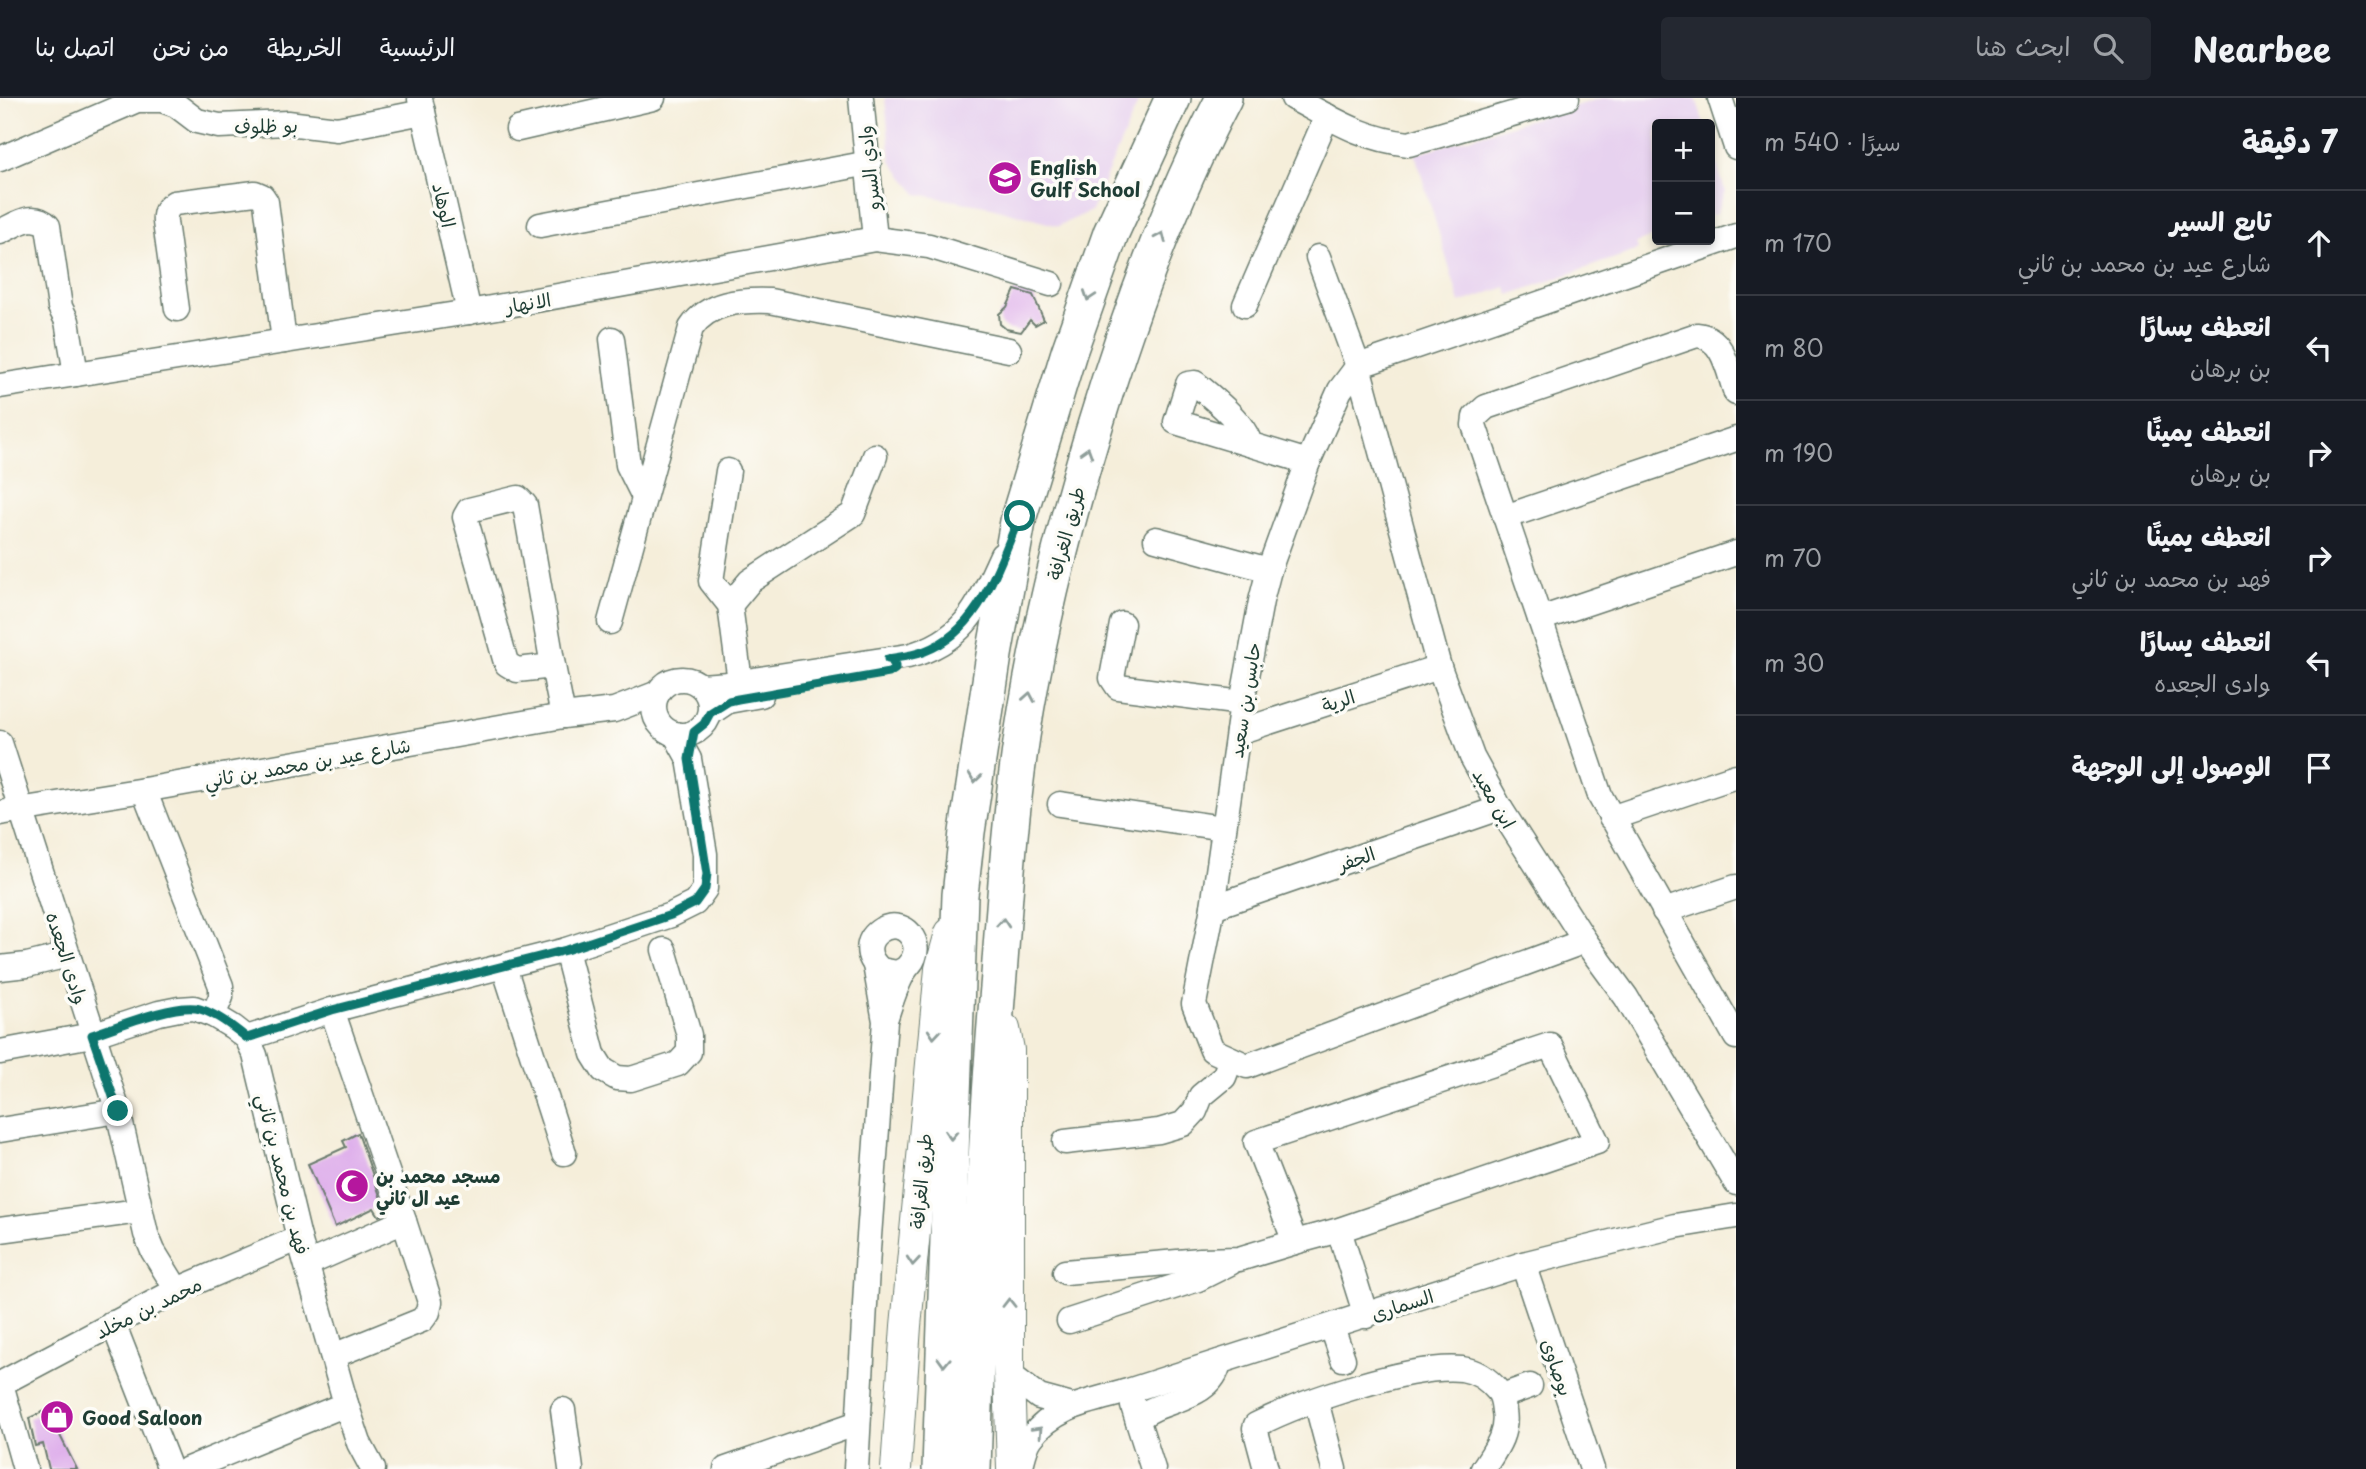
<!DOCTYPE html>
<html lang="ar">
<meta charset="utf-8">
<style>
:root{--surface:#171b24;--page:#242831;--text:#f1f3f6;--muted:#9ea1a6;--line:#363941}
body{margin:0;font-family:"Playpen Sans","Playpen Sans Arabic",sans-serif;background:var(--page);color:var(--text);direction:rtl}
.controls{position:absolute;right:21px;top:21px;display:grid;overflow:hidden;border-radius:7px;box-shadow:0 4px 10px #0003}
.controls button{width:63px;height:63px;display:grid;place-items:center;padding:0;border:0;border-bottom:2px solid var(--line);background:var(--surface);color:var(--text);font:35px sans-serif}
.stop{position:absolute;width:21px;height:21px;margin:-16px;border:5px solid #0f766e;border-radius:50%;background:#fff}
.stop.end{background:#0f766e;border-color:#fff;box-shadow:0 2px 7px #0008}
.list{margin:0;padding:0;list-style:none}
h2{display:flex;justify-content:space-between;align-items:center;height:91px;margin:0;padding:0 28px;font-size:30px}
h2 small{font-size:23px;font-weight:400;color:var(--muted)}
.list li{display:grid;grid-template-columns:46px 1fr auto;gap:21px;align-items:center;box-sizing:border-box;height:105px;padding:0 28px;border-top:2px solid var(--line)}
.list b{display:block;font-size:26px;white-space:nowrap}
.list p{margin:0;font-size:23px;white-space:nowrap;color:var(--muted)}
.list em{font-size:23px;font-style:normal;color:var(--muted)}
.icon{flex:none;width:38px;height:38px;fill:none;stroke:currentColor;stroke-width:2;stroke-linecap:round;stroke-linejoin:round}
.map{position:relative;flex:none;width:1736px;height:1371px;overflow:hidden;direction:ltr}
header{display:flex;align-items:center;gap:42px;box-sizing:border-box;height:98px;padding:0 35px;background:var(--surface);border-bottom:2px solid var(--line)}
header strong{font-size:33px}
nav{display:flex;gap:38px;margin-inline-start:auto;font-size:24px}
.search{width:490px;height:63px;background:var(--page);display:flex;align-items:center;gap:18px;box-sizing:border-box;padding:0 24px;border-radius:7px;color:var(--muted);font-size:26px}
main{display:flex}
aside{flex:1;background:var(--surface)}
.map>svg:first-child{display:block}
.built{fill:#e7d2ef}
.building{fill:#dca8ea}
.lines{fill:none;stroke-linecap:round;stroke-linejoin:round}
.minor-casing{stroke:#6a7b6e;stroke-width:27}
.major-casing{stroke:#6a7b6e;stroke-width:32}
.highway-casing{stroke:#6a7b6e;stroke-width:38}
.minor{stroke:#fff;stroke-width:24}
.major{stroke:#fff;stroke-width:30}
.highway{stroke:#fff;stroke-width:35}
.oneway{stroke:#8f9e9a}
.route{stroke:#0f766e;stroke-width:9}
.labels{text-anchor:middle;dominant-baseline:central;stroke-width:7;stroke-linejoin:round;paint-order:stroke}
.street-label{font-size:19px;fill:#1f3d34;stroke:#fdfcf7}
.poi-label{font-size:19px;font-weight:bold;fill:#1f3d34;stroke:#fdfcf7;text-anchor:start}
</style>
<header>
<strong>Nearbee</strong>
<div class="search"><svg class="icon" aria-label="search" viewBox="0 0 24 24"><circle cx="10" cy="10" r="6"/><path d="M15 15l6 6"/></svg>ابحث هنا</div>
<nav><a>الرئيسية</a><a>الخريطة</a><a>من نحن</a><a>اتصل بنا</a></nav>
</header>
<main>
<aside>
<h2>7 دقيقة<small>سيرًا · 540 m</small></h2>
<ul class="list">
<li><svg class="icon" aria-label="ahead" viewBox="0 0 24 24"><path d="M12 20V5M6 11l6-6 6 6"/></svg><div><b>تابع السير</b><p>شارع عيد بن محمد بن ثاني</p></div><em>170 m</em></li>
<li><svg class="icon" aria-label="left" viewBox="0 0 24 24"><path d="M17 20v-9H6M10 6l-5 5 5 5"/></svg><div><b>انعطف يسارًا</b><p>بن برهان</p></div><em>80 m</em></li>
<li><svg class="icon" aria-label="right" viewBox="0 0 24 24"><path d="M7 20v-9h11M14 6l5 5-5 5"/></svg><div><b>انعطف يمينًا</b><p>بن برهان</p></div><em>190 m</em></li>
<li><svg class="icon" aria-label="right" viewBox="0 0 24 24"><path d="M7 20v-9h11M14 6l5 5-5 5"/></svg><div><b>انعطف يمينًا</b><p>فهد بن محمد بن ثاني</p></div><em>70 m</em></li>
<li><svg class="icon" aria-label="left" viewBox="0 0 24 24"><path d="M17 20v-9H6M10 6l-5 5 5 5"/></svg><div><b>انعطف يسارًا</b><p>وادى الجعده</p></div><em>30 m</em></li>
<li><svg class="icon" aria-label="arrive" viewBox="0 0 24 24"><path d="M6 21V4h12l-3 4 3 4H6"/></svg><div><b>الوصول إلى الوجهة</b></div></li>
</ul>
</aside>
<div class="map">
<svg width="1736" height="1371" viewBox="0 0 1736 1371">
<rect width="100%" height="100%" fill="#fdfcf7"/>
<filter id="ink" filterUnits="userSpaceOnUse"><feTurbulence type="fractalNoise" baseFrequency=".0143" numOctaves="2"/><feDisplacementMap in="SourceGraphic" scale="14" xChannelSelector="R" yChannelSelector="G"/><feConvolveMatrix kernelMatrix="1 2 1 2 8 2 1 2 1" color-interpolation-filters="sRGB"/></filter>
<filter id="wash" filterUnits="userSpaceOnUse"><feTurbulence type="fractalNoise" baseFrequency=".00686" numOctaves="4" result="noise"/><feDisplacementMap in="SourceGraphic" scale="28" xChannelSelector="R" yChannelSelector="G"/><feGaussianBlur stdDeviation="1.57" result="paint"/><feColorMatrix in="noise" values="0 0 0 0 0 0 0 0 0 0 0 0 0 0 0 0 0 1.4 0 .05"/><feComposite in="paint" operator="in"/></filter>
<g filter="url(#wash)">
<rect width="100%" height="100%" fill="#f5eeda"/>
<g class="built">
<path d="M 885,0 L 1140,0 L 1091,113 L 1058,128 L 991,109 L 917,96 L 891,63 Z"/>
<path d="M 1602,0 L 1696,0 L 1704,26 L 1657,26 L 1657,137 L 1636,145 L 1638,152 L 1509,197 L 1506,189 L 1460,205 L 1415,56 Z"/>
<path d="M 1710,43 L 1725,93 L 1716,116 L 1710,118 Z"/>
</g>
<g id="blocks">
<g class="building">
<path d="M 1015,192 L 1033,197 L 1044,222 L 1035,227 L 1030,222 L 1021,234 L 1006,231 L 1000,226 L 999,216 L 1007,209 Z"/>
<path d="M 358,1035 L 386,1115 L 379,1118 L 374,1110 L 335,1129 L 308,1066 L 346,1049 L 343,1043 Z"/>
<path d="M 47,1312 L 77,1371 L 49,1371 L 43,1346 L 35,1348 L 29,1320 Z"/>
</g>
</g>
</g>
<g filter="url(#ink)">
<use href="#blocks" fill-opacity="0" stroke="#6a7b6e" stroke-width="2"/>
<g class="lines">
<g class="minor-casing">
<g id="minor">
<path d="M 861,0 L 875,141"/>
<path d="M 1293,0 C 1333,21 1362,41 1409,46 L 1567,0"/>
<path d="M 1720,0 L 1736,49"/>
<path d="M 420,1 L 469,214"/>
<path d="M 518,31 L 653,0"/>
<path d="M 0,61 L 137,2 L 162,2 L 176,7 L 197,23 L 219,28 L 288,25 L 337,31 L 423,14"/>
<path d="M 540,127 L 869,65"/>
<path d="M 0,134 C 17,126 33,113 48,128 L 60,209 L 67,223 L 76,276"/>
<path d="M 1318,159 L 1358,268 L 1439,569 L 1472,659 L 1500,710 L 1585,843 L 1626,899 L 1736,1085"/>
<path d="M 1245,207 L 1327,18"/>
<path d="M 177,211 L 165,124 C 164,114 167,110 174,105 L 255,95 L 262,98 L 266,104 L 284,243"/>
<path d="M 612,241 L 628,367 L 644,399"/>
<path d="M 0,288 L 469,214 L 875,141 L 929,148 L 1051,186"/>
<path d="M 1736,295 C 1728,273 1724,239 1697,237 L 1486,309 L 1475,319 L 1474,327 L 1600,698 L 1736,939"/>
<path d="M 1250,346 C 1244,324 1213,300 1195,285 L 1188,286 L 1176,324 L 1308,364"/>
<path d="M 728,373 L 711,483 L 730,507 L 740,584"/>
<path d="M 518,400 L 525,407 L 553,568 L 517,572 L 507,566 L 505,561 L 465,419 L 469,412 Z"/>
<path d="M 1505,419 L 1736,341"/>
<path d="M 1156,441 L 1269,472"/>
<path d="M 730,507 L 750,483 L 853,416 L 875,358"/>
<path d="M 1540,521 L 1736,455"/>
<path d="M 610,524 L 691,230 C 708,204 740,202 770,203 L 1009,252"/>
<path d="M 1122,526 L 1112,580 L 1118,589 L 1242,605"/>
<path d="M 553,568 L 563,618"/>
<circle cx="682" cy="609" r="28"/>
<path d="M 701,588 L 728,586 L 908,558 C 966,543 979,507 1002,457"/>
<path d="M 710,615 L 728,603 L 761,597"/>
<path d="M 1238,634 L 1439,569"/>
<path d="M 0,645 L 118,1013 L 146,1136 L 153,1153 L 177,1192"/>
<path d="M 144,692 L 221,888 L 221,899 L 213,917"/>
<path d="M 1060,706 L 1223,730"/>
<path d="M 0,715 L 144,692 L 563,618 L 614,612 L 658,595"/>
<path d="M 1611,720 L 1736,678"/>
<path d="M 1213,809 L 1500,710"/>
<path d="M 1664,813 L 1736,789"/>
<path d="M 1585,843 L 1247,968 L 1212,952 L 1194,906 L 1213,809 L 1242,605 L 1261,503 L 1269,472 L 1308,364 L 1340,292 L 1358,268 L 1736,138"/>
<path d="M 566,852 L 593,956 L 603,972 L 617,980 L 631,981 L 678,966 L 689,954 L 689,937 L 664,852"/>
<path d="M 504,869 L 564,1055"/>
<path d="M 0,870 L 27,867 L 68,857"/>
<path d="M 332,912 L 404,1123 L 430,1204 L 428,1214 L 422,1222 L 333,1258"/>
<path d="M 886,919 C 891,904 896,886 905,872 C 908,867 912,865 914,859 C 916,854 916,848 914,843 C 899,808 846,843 881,872 L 897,875 L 905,871"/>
<path d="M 247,940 L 332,912 L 566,852 L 671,817 L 695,805 L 705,791 L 705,756 L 689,661 L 675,636"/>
<path d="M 0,954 L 92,937 L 159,915 L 179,911 L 194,910 L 213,917 L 233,929 L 247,940 L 255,957 L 299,1140 L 346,1306 L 359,1345 L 373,1371"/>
<path d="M 0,1032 L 118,1013"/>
<path d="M 1065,1044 L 1159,1033 L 1183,1026 L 1195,1013 L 1201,998 L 1224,979 L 1231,961"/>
<path d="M 0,1132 L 139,1113"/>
<path d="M 1339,1132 L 1295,1144 L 1256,1044 L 1550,947 L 1597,1044 L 1339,1132 L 1366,1218"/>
<path d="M 307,1166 L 404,1123"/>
<path d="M 1523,1166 L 1592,1371"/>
<path d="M 1065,1174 L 1200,1162 L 1239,1161 L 1295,1144"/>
<path d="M 1069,1223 L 1198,1181 L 1230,1165"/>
<path d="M 113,1225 L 170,1371"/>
<path d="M 1332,1229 L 1343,1261"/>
<path d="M 1009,1276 L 1039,1299 L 1072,1308"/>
<path d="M 0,1286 L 177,1192 L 299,1140"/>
<path d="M 1,1286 L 25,1371"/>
<path d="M 1502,1298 L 1530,1288"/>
<path d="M 1316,1303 L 1334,1371"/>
<path d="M 1133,1308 L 1153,1371"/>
<path d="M 563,1312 L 571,1371"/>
<path d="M 1138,1324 C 1147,1301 1212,1306 1219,1264"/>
<path d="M 188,1371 L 346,1306"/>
<path d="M 726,1371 L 858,1325"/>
<path d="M 856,1371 L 868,1152 L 885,923 L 875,867"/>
<path d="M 1020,1371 C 1023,1361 1025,1348 1031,1340 C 1054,1308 1093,1303 1128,1293 L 1523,1166 L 1675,1128 L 1736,1118"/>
<path d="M 1266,1371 L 1255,1330 L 1256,1327 C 1303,1303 1411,1266 1462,1271 C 1476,1273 1489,1282 1498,1293 C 1503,1299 1503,1305 1504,1313 C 1508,1336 1495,1352 1483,1371"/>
</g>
</g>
<g class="major-casing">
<g id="major">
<path d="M 1005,931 L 1009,952 L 1009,1276 L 1012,1371"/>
<path d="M 896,1371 L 906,1228 L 940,871 L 950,835"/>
</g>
</g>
<g class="highway-casing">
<g id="highway">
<path d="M 940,1371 L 960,797 L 967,734 L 994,557 L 1019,418 L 1069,254 L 1111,135 L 1173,0"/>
<path d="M 973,1371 C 978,1206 985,1041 999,877 C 1005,797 1010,717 1022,638 C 1038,533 1064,430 1095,328 C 1129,216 1169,105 1224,0"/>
</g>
</g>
<use href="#minor" class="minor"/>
<use href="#major" class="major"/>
<use href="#highway" class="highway"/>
</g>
<defs><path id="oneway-chevron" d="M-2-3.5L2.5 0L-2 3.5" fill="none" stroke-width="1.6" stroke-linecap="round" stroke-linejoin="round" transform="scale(1.75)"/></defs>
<g class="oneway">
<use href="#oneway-chevron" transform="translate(1161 139) rotate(-67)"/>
<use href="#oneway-chevron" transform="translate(1089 198) rotate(109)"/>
<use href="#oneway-chevron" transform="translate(1087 354) rotate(-73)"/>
<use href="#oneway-chevron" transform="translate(1029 599) rotate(-80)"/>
<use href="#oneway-chevron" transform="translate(975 680) rotate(98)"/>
<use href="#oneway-chevron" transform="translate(1003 825) rotate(-85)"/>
<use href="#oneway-chevron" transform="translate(934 936) rotate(95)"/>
<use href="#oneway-chevron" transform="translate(951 1037) rotate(92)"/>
<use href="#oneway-chevron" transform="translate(913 1163) rotate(95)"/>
<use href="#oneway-chevron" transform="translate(1009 1205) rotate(-90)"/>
<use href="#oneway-chevron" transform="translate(944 1264) rotate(92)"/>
<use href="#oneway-chevron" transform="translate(1038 1333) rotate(-47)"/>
</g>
</g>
<g class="lines" filter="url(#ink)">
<path class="route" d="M 118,1013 L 92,937 C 116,929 177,904 200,911 C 217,916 233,929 247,940 L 332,912 L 566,852 L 671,817 L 695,805 L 705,791 L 707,776 L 689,661 L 694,634 L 704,626 L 710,615 L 729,603 L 738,601 L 889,575 L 895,571 L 895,568 L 891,561 L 888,561 C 900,559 913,558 925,553 C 981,532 998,467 1020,418"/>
</g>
<defs>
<g id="school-disc" transform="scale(1.75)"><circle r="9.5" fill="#b5179e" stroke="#fdfcf7"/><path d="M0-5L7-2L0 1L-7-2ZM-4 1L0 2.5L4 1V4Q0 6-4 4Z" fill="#fff"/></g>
<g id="mosque-disc" transform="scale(1.75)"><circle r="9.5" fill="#b5179e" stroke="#fdfcf7"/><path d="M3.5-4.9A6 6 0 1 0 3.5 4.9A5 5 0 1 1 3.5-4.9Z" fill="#fff"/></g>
<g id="shop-disc" transform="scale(1.75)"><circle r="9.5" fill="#b5179e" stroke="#fdfcf7"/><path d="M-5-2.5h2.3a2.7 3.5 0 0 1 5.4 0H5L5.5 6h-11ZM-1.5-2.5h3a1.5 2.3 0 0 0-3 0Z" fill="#fff"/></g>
</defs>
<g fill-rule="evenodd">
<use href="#school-disc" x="1005" y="80"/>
<use href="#mosque-disc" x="352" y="1088"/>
<use href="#shop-disc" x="57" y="1319"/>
</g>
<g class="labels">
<g class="street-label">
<text transform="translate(266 27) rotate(-1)">بو ظلوف</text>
<text transform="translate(868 70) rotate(-96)">وادي السرو</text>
<text transform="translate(445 107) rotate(77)">الوهاد</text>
<text transform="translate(528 204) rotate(-10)">الانهار</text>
<text transform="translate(1065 435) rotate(-75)">طريق الغرافة</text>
<text transform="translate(1244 602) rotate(-81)">حابس بن سعيد</text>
<text transform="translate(1338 602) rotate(-18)">الرية</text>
<text transform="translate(307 664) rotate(-10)">شارع عيد بن محمد بن ثاني</text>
<text transform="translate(1495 700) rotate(60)">ابن معبد</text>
<text transform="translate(1356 760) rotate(-19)">الجفر</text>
<text transform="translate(68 860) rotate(72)">وادى الجعده</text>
<text transform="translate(284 1076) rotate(76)">فهد بن محمد بن ثاني</text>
<text transform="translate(920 1083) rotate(-85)">طريق الغرافة</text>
<text transform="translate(1402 1206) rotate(-18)">السمارى</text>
<text transform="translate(148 1209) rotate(-26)">محمد بن مخلد</text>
<text transform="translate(1558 1269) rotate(71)">بوصاوى</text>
</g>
<g class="poi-label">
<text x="1030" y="69">English<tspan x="1030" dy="22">Gulf School</tspan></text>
<text x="376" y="1077">مسجد محمد بن<tspan x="376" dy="22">عيد ال ثاني</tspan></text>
<text x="82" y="1319">Good Saloon</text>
</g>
</g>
</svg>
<div class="controls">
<button>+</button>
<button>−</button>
</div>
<div class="stop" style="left:1020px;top:418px"></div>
<div class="stop end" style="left:118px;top:1013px"></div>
</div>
</main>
